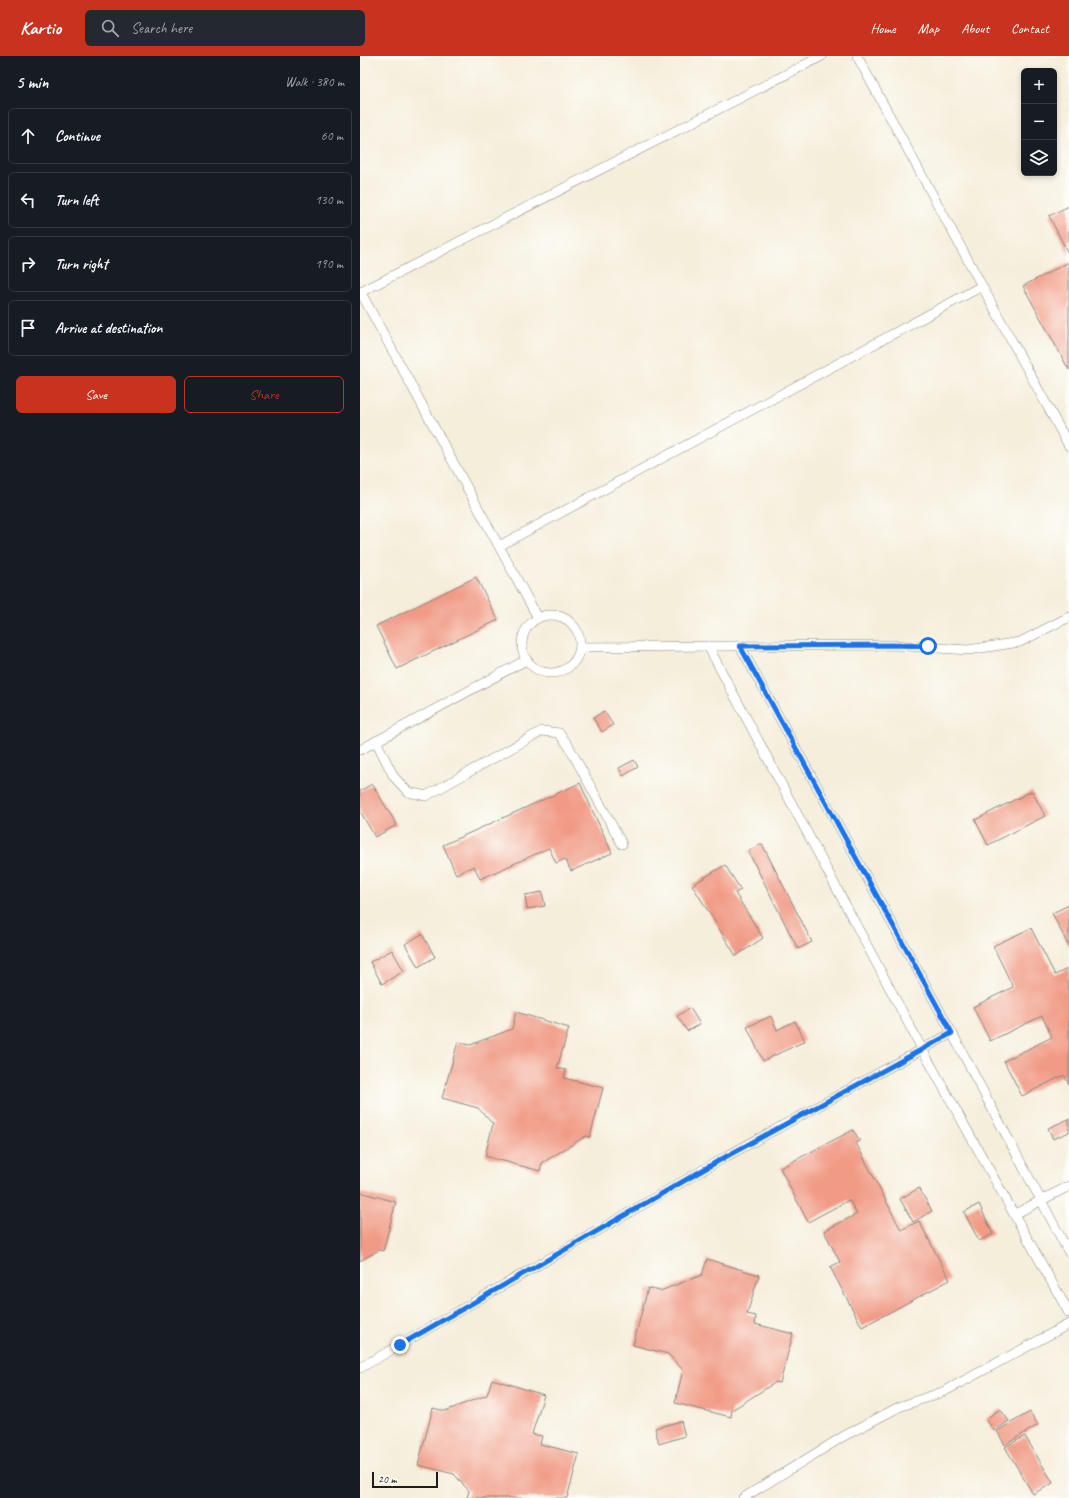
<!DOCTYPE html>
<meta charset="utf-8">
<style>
:root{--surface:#171b24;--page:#242831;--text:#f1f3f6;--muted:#9ea1a6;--line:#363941;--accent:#c8321e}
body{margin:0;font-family:Caveat,sans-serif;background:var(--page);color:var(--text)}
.controls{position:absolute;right:12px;top:12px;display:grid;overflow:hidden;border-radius:6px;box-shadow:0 2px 6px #0003}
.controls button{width:36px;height:36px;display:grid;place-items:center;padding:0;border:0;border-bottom:1px solid var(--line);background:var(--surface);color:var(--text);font:20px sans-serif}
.scale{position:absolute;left:12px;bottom:10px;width:66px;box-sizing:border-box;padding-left:4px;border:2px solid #1c1c1c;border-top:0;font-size:11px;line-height:14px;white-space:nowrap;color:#1c1c1c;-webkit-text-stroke:3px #fdfcf7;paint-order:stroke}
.stop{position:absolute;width:12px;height:12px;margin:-9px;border:3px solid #1a73e8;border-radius:50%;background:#fff}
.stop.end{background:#1a73e8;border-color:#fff;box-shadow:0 1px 4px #0008}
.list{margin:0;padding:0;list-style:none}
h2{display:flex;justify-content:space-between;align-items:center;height:52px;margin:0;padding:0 16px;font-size:17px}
h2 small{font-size:13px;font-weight:400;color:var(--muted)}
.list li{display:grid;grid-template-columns:26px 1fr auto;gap:12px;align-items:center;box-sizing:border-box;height:56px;margin:0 8px 8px;padding:0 8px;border:1px solid var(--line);border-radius:6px}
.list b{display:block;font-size:15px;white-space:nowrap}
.list em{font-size:13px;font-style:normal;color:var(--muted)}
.actions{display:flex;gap:8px;padding:12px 16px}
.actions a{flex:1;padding:9px 0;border:1px solid var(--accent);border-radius:6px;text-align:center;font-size:14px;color:var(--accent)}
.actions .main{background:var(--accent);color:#fff}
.icon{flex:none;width:22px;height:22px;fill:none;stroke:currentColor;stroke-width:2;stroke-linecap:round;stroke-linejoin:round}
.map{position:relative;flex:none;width:709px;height:1442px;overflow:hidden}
header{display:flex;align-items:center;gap:24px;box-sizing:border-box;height:56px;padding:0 20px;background:var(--accent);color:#fff}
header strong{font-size:19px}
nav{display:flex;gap:22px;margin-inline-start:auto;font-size:14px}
.search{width:280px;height:36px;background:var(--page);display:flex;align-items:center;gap:10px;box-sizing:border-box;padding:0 14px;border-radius:6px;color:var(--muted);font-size:15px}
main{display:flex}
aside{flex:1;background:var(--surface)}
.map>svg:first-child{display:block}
.building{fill:#f19b86}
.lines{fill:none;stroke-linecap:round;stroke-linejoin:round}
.service-casing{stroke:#88857c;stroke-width:10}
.service{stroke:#fff;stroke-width:9}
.route{stroke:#1a73e8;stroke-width:5}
</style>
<header>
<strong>Kartio</strong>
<div class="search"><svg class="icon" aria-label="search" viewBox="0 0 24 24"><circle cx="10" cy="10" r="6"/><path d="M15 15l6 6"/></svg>Search here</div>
<nav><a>Home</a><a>Map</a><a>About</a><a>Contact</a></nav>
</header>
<main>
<aside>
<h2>5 min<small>Walk · 380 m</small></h2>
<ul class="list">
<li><svg class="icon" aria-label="ahead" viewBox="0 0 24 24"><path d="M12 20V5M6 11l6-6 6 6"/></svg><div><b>Continue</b></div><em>60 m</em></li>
<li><svg class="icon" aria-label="left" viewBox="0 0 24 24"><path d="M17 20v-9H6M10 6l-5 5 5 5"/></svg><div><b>Turn left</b></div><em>130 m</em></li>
<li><svg class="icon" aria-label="right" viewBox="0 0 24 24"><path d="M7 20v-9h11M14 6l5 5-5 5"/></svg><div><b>Turn right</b></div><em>190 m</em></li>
<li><svg class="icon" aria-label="arrive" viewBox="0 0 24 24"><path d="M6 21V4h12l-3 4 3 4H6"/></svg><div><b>Arrive at destination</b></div></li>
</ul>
<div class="actions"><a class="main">Save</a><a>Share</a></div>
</aside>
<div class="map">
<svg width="709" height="1442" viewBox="0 0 709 1442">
<rect width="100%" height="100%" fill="#fdfcf7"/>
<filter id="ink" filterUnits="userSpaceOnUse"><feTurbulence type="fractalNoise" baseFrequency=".025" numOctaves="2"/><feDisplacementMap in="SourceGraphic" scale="8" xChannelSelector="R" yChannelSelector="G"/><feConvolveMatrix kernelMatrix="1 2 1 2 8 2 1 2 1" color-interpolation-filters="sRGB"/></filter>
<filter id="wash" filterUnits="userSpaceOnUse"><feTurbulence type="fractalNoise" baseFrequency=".012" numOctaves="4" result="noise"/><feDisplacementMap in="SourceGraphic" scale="16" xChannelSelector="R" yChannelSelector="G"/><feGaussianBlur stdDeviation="0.9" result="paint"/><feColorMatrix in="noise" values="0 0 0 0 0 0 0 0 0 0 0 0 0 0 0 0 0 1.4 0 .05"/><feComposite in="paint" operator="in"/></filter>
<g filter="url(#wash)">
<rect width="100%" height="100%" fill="#f5eedb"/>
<g id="blocks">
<g class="building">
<path d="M 709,150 L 709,199 L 689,160 Z"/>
<path d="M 709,206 L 709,314 L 663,230 Z"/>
<path d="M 116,521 L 138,564 L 37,613 L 16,570 Z"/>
<path d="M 244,655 L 253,669 L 242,676 L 233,662 Z"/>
<path d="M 274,704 L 278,711 L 263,720 L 259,712 Z"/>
<path d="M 220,727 L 252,797 L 211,815 L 205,803 L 196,807 L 189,792 L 120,823 L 114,810 L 96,818 L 83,789 Z"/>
<path d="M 12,728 L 37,769 L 15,781 L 0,755 L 0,735 Z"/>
<path d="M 672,735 L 685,760 L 628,789 L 615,764 Z"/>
<path d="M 402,788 L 452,886 L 438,893 L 388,795 Z"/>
<path d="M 365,809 L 381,834 L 375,837 L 403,882 L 376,900 L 332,829 Z"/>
<path d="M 182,836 L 185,850 L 167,853 L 165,839 Z"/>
<path d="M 709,849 L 709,891 L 692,857 Z"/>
<path d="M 671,872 L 695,919 L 709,912 L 709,1028 L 704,1019 L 662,1040 L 644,1005 L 692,981 L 682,960 L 630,985 L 613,951 L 653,931 L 633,890 Z"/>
<path d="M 62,878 L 75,901 L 58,911 L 45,888 Z"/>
<path d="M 32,894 L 44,915 L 22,928 L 10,906 Z"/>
<path d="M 330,952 L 340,968 L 327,975 L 317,960 Z"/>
<path d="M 156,956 L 209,972 L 197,1012 L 206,1014 L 204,1022 L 243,1032 L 230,1081 L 226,1080 L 182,1107 L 180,1115 L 125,1100 L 133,1068 L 118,1052 L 82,1042 L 98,986 L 110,989 L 152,973 Z"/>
<path d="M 411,960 L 417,974 L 435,965 L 445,985 L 403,1005 L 387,971 Z"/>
<path d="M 709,1063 L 709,1076 L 693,1083 L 688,1072 Z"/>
<path d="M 493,1074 L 500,1085 L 496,1087 L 541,1174 L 559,1165 L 590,1224 L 502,1271 L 470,1211 L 480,1206 L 464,1175 L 497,1158 L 489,1144 L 448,1166 L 420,1112 Z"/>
<path d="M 559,1132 L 572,1155 L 553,1166 L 540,1143 Z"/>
<path d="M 0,1136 L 36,1146 L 23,1195 L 19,1194 L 0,1205 Z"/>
<path d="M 619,1148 L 633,1178 L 619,1185 L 604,1156 Z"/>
<path d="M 347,1203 L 399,1219 L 387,1258 L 396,1260 L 395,1268 L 433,1278 L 420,1327 L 416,1326 L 372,1354 L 371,1361 L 315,1347 L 323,1314 L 308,1298 L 273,1289 L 288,1232 L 300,1235 L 342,1219 Z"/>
<path d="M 132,1323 L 184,1339 L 172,1378 L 182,1380 L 180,1388 L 219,1398 L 207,1442 L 107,1442 L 109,1435 L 94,1418 L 58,1409 L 73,1352 L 85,1355 L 127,1339 Z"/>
<path d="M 640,1353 L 649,1365 L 634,1375 L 626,1363 Z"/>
<path d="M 670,1356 L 678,1369 L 645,1389 L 637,1375 Z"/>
<path d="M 321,1365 L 325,1380 L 299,1388 L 295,1372 Z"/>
<path d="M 665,1380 L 693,1427 L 673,1438 L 645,1391 Z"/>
</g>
</g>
</g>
<g filter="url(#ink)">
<use href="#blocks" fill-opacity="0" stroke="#88857c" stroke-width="1"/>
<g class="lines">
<g class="service-casing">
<g id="service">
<path d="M 497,0 L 709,390"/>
<path d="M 0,235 L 178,562"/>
<path d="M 1,236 L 462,0"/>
<path d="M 139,490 L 622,230"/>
<circle cx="191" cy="588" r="29"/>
<path d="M 348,590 L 562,993 L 709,1257"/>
<path d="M 380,590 L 592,977 L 709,1197"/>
<path d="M 221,591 L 532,589 L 608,594 L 660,586 L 709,561"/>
<path d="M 16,685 L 34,721 L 48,736 L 66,740 L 182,675 L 199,677 L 208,689 L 262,788"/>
<path d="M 0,694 L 166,604"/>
<path d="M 655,1158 L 709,1130"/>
<path d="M 0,1312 L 367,1100 L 592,977"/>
<path d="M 383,1442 L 484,1380 L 539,1351 L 585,1335 L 709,1268"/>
</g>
</g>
<use href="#service" class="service"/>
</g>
</g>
<g class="lines" filter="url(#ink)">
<path class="route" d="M 40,1289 L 367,1100 L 592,977 L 380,590 L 532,589 L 568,590"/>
</g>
</svg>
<div class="controls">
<button>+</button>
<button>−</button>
<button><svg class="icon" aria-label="layers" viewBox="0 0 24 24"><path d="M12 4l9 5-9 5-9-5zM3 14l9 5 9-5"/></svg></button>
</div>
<div class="scale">20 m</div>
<div class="stop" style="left:568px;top:590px"></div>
<div class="stop end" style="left:40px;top:1289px"></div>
</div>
</main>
